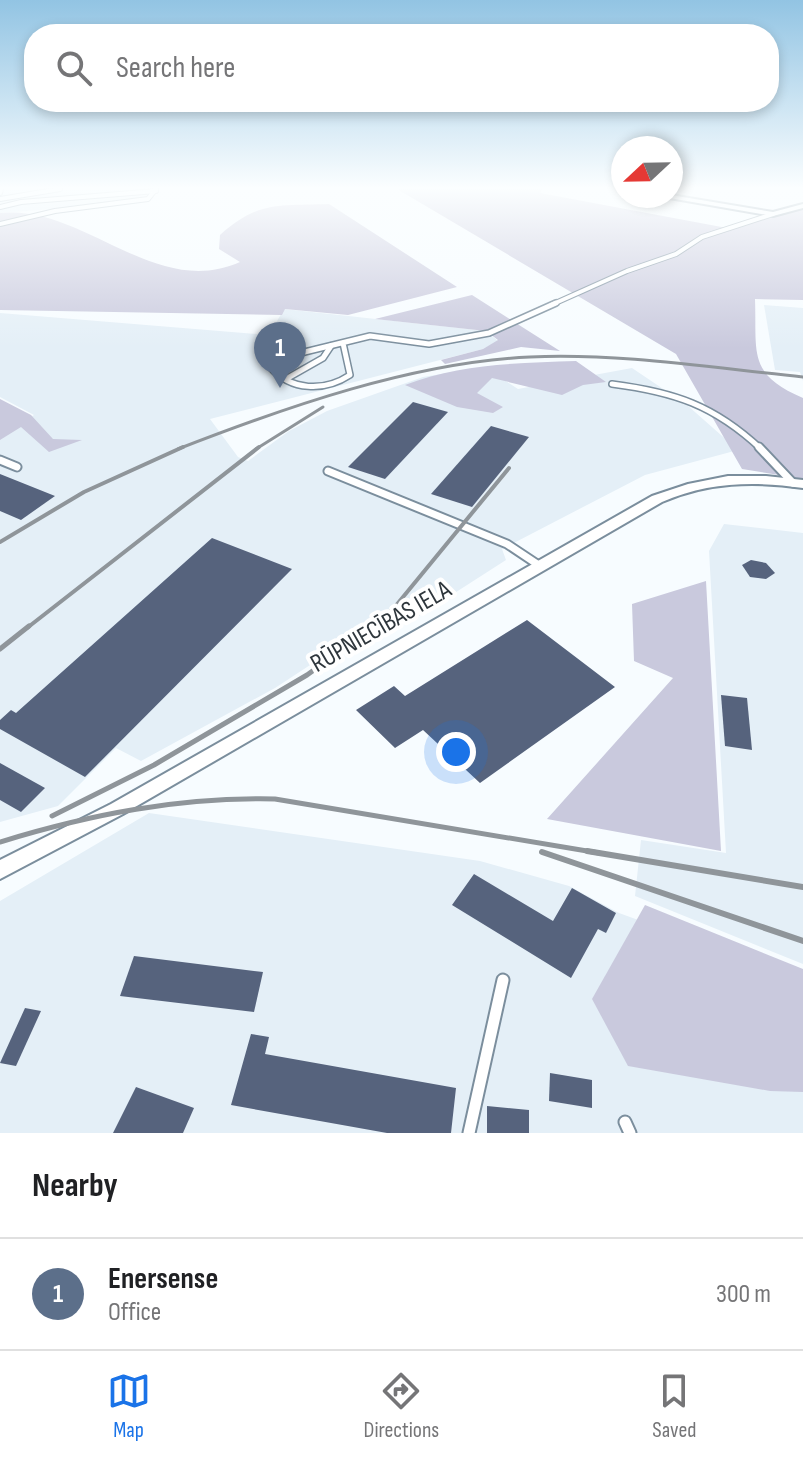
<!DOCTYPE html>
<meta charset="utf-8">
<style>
:root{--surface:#fff;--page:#f2f2f2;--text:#202124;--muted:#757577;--line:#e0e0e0;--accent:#1a73e8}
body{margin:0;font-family:"Sofia Sans Condensed",sans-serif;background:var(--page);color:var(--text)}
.compass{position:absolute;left:611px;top:136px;width:72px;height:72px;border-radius:50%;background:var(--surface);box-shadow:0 4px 12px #0003;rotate:248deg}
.you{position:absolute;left:456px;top:752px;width:28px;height:28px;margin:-20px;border:6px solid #fff;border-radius:50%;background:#1a73e8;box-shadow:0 0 0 12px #1a73e833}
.badge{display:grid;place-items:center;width:52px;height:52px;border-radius:50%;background:var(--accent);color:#fff;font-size:26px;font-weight:700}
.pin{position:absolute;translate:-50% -66px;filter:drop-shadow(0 2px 4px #0008)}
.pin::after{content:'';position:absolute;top:42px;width:28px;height:24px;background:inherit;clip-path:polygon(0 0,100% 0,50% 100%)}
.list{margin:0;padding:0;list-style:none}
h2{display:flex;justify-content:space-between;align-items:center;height:104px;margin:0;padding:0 32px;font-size:34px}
h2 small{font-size:26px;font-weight:400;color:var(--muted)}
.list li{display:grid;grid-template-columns:52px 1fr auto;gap:24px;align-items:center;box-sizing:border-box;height:112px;padding:0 32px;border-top:2px solid var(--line)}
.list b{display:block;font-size:30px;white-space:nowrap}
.list p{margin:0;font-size:26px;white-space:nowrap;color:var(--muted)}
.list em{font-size:26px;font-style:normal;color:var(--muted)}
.icon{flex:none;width:44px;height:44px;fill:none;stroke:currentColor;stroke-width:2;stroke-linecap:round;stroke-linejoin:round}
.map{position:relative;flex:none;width:803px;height:1133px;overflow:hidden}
.search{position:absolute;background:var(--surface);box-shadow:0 4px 12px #0003;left:24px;right:24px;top:24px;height:88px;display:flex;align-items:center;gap:20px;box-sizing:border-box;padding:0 28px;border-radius:32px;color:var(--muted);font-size:30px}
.sheet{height:216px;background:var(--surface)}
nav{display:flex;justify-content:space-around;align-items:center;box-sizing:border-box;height:112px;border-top:2px solid var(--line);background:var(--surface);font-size:22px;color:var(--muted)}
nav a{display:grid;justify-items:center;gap:4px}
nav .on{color:var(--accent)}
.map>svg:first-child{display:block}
.built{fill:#e4eff7}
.green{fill:#c9c9dd}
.building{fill:#56637d}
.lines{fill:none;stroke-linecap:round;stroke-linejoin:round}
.lane-far3-casing{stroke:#7b8e9d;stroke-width:6}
.lane-far2-casing{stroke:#7b8e9d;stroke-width:8}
.lane-far1-casing{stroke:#7b8e9d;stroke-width:11}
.lane-casing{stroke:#7b8e9d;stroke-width:15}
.street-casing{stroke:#7b8e9d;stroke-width:4}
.lane-far3{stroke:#fff;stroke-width:4}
.lane-far2{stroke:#fff;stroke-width:5}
.lane-far1{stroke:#fff;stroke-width:7}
.lane{stroke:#fff;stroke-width:11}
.street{fill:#fff;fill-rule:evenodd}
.rail-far3{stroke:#8f959a;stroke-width:3}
.rail-far2{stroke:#8f959a;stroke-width:4}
.rail-far1{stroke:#8f959a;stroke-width:5}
.rail{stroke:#8f959a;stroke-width:6}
.labels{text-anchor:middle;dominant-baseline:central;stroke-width:8;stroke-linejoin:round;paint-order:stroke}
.street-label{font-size:26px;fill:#2e363c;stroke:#fff}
</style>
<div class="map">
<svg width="803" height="1133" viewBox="0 0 803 1133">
<rect width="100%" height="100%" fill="#f7fcff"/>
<g class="built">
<path d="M 0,189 L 160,189 L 150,200 L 133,203 L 0,213 Z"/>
<path d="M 764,305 L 803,308 L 803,381 L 800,372 L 775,370 Z"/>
<path d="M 284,309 L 486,331 L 498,341 L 483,349 L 210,419 L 238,457 L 248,461 L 289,431 L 327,411 L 423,377 L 484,367 L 518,389 L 632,368 L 687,405 L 738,450 L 645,475 L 502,549 L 506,560 L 411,621 L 385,610 L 356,635 L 275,688 L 141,761 L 116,748 L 58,806 L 0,822 L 0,438 L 34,415 L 0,397 L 0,313 L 269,335 Z"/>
<path d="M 724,524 L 803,533 L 803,964 L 635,896 L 641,840 L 726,853 L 709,551 Z"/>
<path d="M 149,813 L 480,861 L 569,886 L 619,913 L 803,980 L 803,1133 L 0,1133 L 0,901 Z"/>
</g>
<g class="green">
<path d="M 397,189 L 542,189 L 540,193 L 727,228 L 803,208 L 803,300 L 755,299 C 757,353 747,374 803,398 L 803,479 L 742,469 L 676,354 Z"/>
<path d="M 329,204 L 457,287 L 348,315 L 285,309 L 282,315 L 0,310 L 0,213 C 84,204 155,300 240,262 L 219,249 L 220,235 C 259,200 280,206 329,204 Z"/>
<path d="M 472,295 L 560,351 L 521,347 L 445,364 L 441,360 L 483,349 L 498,340 L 486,331 L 375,319 Z"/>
<path d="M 576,361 L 606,382 L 583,385 L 562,395 L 492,378 L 477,393 L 503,407 L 493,413 L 457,407 L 405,385 C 460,364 517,363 576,361 Z"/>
<path d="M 0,399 L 31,415 L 53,439 L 82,440 L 49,452 L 21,427 L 0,440 Z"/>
<path d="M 706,581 L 721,851 L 547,819 L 673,678 L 634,661 L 632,604 Z"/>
<path d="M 645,905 L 803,969 L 803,1092 L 770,1091 L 628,1066 L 592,999 Z"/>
</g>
<g class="building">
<path d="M 413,402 L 448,412 L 385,479 L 348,467 Z"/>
<path d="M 491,426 L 529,437 L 472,507 L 431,494 Z"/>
<path d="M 0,474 L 55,496 L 21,520 L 0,511 Z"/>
<path d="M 212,538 L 292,569 L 85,777 L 0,729 L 0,720 L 11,710 L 16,713 Z"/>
<path d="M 751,560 L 766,563 L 775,573 L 766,579 L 750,577 L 742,565 Z"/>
<path d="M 527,620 L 615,687 L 480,783 L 423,730 L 395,748 L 356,710 L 394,686 L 405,696 Z"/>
<path d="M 721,695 L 747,698 L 752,750 L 725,746 Z"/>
<path d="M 0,763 L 45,788 L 21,812 L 0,800 Z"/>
<path d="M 474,874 L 553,921 L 572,888 L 616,913 L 606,933 L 598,929 L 571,978 L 452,905 Z"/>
<path d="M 134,956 L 263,972 L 254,1012 L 120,996 Z"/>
<path d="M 25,1008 L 41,1011 L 16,1066 L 0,1063 Z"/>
<path d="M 251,1034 L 269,1037 L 265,1054 L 456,1088 L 451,1133 L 387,1133 L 231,1105 Z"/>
<path d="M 550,1073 L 592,1080 L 592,1108 L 549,1101 Z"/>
<path d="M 136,1087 L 194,1108 L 183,1133 L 113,1133 Z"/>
<path d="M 487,1106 L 529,1110 L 529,1133 L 487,1133 Z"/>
</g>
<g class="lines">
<g class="lane-far3-casing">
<g id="lane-far3">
<path d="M 0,193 L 1,189"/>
<path d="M 0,199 L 60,189"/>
<path d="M 0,207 L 21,202 L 156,191"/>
<path d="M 0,224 L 55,211 L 148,199 L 156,189"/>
<path d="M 551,305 L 627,271 L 676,254 L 702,237 L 773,214"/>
</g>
</g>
<g class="lane-far2-casing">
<g id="lane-far2">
<path d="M 343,343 L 350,375 C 324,392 291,391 270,367 L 280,358 L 370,336 L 429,344 L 489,333 L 556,303"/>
<path d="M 286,379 L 323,358 L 331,346"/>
<path d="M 612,384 C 674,392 714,405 761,449"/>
</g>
</g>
<g class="lane-far1-casing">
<g id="lane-far1">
<path d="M 759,447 L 793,483"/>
<path d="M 0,460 L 17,467"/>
<path d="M 328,471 L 507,544 L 540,566"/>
</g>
</g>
<g class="lane-casing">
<g id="lane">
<path d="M 625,1122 L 630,1133"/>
<path d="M 469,1133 L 503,980"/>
</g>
</g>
<g class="street-casing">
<g id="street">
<path d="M 617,189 L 623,189 L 623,191 L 618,191 Z"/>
<path d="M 671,195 L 773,212 L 803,204 L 803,208 L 773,216 L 658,196 Z"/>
<path d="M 728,476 L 766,476 L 803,480 L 803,488 C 754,481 708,482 662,502 L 123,814 L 0,879 L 0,860 L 111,804 L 652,496 L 688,484 Z"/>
</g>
</g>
<use href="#lane-far3" class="lane-far3"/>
<use href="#lane-far2" class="lane-far2"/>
<use href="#lane-far1" class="lane-far1"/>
<use href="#lane" class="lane"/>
<use href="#street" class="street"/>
<g class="rail-far3">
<path d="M 178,449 C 286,407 414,362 530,357 C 621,353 713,368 803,377"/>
<path d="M 256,449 L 323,407"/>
</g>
<g class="rail-far2">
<path d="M 0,542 L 84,492 L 183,447"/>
<path d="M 27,628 L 259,447"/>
<path d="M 372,628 L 394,608 L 509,468"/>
</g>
<g class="rail-far1">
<path d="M 0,649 L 29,626"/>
<path d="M 52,816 L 154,765 L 307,675 L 375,626"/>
<path d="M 0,842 C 91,814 180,797 275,799 L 599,853"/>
</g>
<g class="rail">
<path d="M 587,851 L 803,887"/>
<path d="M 542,852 L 803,941"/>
</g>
</g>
<linearGradient id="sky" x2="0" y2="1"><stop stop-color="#92c4e3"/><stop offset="0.54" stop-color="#fbfeff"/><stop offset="1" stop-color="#fbfeff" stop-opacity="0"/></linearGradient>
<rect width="803" height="348" fill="url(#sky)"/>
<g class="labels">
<g class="street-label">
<text transform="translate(381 627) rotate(-30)">RŪPNIECĪBAS IELA</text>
</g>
</g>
</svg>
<svg class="compass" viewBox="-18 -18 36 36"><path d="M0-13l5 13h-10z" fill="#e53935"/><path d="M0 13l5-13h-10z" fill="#757577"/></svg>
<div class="you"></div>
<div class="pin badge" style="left:280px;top:388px;background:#5c6f8a">1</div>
<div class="search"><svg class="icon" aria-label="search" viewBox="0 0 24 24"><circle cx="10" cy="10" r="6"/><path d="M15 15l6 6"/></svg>Search here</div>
</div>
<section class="sheet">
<h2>Nearby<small></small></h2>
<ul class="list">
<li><span class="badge" style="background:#5c6f8a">1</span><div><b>Enersense</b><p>Office</p></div><em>300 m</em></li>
</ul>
</section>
<nav>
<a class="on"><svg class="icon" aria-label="map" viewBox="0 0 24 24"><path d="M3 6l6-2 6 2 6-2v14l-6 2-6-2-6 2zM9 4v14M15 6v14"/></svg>Map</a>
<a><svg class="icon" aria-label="directions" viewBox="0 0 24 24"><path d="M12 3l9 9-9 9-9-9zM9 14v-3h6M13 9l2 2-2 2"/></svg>Directions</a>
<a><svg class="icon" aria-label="saved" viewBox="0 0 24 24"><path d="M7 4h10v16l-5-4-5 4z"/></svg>Saved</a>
</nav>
